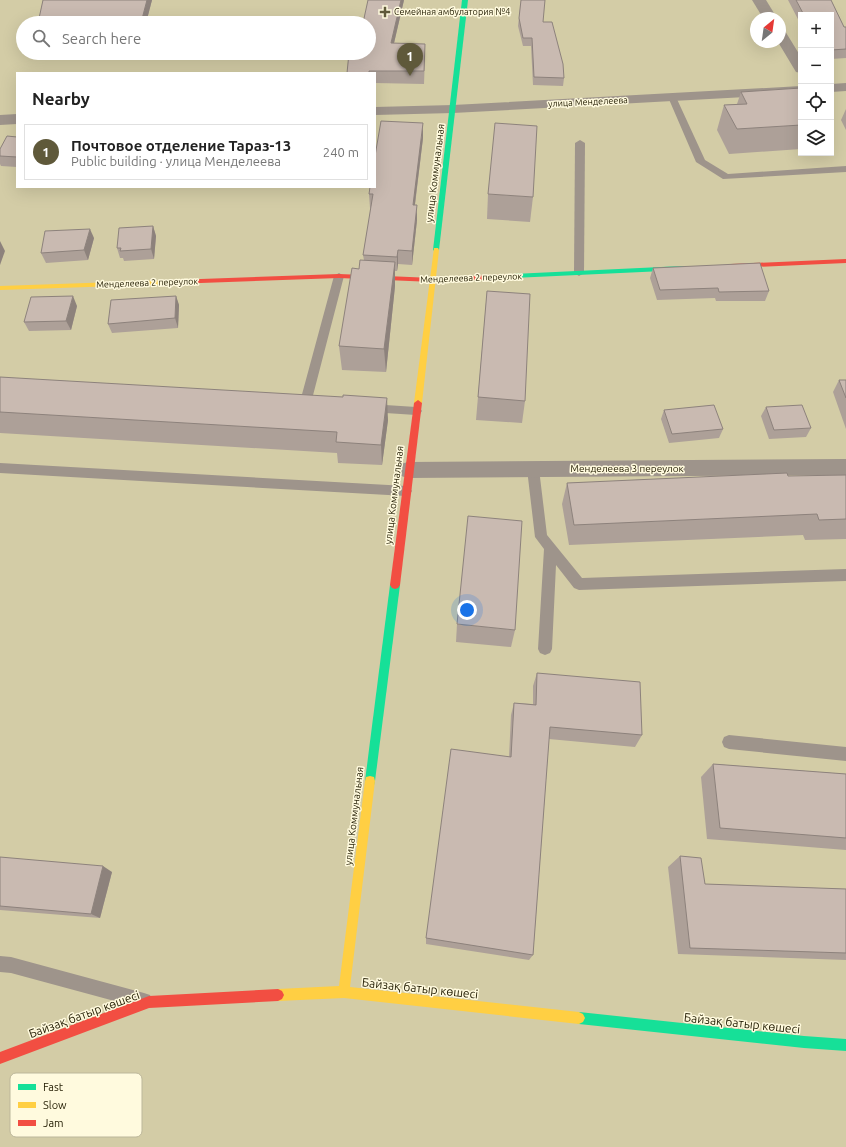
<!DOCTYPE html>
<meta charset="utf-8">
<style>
:root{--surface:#fff;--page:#f6f6f6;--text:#222;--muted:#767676;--line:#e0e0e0;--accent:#5f593a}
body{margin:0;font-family:Ubuntu,sans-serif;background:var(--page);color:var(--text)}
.controls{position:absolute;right:12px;top:12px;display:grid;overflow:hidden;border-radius:0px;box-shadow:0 4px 16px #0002}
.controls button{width:36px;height:36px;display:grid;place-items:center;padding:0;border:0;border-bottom:1px solid var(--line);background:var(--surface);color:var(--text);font:20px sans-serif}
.compass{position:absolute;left:750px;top:12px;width:36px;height:36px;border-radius:50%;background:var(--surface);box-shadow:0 4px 16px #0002;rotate:29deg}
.you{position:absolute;left:467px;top:610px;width:14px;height:14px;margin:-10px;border:3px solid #fff;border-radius:50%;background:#1a73e8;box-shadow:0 0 0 6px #1a73e833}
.badge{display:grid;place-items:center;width:26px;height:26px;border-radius:50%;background:var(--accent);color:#fff;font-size:13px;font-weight:700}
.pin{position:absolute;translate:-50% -33px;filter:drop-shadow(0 1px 2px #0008)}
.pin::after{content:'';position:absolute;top:21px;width:14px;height:12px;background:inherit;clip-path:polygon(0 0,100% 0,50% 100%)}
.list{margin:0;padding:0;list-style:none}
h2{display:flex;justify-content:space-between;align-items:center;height:52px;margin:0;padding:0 16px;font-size:17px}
h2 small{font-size:13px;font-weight:400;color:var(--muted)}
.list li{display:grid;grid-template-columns:26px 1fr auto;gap:12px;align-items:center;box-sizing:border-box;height:56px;margin:0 8px 8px;padding:0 8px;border:1px solid var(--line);border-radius:0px}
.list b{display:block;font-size:15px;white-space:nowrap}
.list p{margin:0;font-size:13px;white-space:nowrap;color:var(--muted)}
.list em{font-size:13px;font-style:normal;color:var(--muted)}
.icon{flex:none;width:22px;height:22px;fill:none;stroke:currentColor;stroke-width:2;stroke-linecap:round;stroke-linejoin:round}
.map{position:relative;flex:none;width:846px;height:1147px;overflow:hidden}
.search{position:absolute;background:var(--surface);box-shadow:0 4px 16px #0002;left:16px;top:16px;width:360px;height:44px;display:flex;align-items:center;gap:10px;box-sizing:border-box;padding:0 14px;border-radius:22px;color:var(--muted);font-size:15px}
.panel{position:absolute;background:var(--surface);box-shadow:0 4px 16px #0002;left:16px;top:72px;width:360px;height:116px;border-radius:0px}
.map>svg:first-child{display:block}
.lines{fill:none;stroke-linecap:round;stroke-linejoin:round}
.lane{fill:#9e948b;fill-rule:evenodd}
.street{fill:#9e948b;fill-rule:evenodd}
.fast{fill:#16e098;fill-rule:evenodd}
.slow{fill:#ffcf43;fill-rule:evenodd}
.jam{fill:#f24e42;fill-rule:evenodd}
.wall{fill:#ada098}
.shaded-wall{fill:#8d827c}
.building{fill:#c9bab1;stroke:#8d827c}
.poi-dot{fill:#5f593a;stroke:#fffade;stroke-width:1.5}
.labels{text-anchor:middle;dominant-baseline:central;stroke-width:3;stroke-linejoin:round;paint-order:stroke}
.far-poi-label{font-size:9px;fill:#211b00;stroke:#fffade;text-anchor:start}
.far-street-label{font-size:9px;fill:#211b00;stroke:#fffade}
.street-label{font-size:10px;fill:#211b00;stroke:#fffade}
.near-street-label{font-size:12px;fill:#211b00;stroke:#fffade}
.key{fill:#fffade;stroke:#bcb79b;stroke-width:1}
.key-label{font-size:11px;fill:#211b00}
</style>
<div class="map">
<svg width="846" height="1147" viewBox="0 0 846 1147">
<rect width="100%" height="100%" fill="#d3cca6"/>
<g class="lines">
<g class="lane">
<path d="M 672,94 L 676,97 L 705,160 L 728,174 L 846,166 L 846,172 L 723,179 L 696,162 L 668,97 Z"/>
<path d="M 580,140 L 585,143 L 584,273 L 579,276 L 574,273 L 575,143 Z"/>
<path d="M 339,273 L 344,276 L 311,403 L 309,406 L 305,407 L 292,405 L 290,402 L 292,399 L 301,398 L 334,276 Z"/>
<path d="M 370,404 L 416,407 L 420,408 L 422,411 L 420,414 L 416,415 L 370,412 L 366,411 L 364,408 L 366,405 Z"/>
<path d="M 0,463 L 406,486 L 410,488 L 412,491 L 410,494 L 406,496 L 0,473 Z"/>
<path d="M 533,464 L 537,466 L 539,469 L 547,535 L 582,578 L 846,569 L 846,581 L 579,590 L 574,588 L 556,565 L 552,649 L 550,653 L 545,655 L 540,653 L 538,649 L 544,549 L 535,537 L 527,469 L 529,466 Z"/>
<path d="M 729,735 L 846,747 L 846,761 L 729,749 L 724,747 L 722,742 L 724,737 Z"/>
<path d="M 0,956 L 11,957 L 144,993 L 150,995 L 152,1001 L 150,1007 L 144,1009 L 11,973 L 0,972 Z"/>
</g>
<g class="street">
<path d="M 752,0 L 766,0 L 777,18 L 763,18 Z"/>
<path d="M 780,30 L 785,31 L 801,57 L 801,73 L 796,72 L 778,42 L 780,42 Z"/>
<path d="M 846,83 L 846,91 L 831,92 L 831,84 Z"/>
<path d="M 801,86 L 801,94 L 453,113 L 375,115 L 375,107 L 453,105 Z"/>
<path d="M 17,114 L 17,124 L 0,125 L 0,115 Z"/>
<path d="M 846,459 L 846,475 L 408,478 L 401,476 L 398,470 L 401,464 L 408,462 Z"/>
</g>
<g class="fast">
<path d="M 462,0 L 468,0 L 439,250 L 436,252 L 433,250 Z"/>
<path d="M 682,266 L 685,266 L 685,270 L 513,278 L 509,276 L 513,274 Z"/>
<path d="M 395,581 L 398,582 L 400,585 L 375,781 L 374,785 L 370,786 L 366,785 L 365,781 L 390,585 L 392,582 Z"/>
<path d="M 579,1012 L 804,1036 L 846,1039 L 846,1051 L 804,1048 L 579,1024 L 575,1022 L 573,1018 L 575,1014 Z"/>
</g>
<g class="slow">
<path d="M 434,248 L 438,248 L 439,250 L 422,403 L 418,406 L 414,403 Z"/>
<path d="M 173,280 L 177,282 L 176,284 L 0,290 L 0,286 Z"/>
<path d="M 370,776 L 374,777 L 375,781 L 350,987 L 579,1012 L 583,1014 L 585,1018 L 583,1022 L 579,1024 L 344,998 L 278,1001 L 274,999 L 272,995 L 274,991 L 278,989 L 339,986 L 365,781 L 366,777 Z"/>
</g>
<g class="jam">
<path d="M 846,259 L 846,263 L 731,268 L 727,266 L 731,264 Z"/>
<path d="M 339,274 L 433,278 L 513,274 L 517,276 L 513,278 L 433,282 L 339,278 L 173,284 L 169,282 L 173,280 Z"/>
<path d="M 418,400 L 422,403 L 400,585 L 398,588 L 395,589 L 392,588 L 390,585 L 414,403 Z"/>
<path d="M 278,989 L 282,991 L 284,995 L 282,999 L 278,1001 L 149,1008 L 0,1064 L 0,1052 L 149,996 Z"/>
</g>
</g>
<g class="wall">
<path d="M 43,0 L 152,0 L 146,23 L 38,23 Z"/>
<path d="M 404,0 L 394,43 L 425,56 L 424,84 L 375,83 L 375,73 L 347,73 L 369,53 Z"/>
<path d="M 521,0 L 543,22 L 564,78 L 563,86 L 533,85 L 531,46 L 523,46 L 518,26 Z"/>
<path d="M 788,0 L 831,0 L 844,27 L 846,27 L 846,58 L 831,59 L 831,15 L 801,15 L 801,25 Z"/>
<path d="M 801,88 L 801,149 L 729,154 L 717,130 L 724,105 L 737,104 L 741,92 Z"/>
<path d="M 846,109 L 846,130 L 841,120 Z"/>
<path d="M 17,137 L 17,167 L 1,166 L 0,164 L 0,149 Z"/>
<path d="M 423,138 L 415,205 L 417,220 L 412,265 L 398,264 L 397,271 L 395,271 L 395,286 L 386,372 L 342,370 L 339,346 L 359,269 L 364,260 L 363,255 L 371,208 L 370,208 L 369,194 Z"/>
<path d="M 488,194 L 533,197 L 530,222 L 487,219 Z"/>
<path d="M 153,226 L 156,236 L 154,259 L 124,261 L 123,258 L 120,258 L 117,248 Z"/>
<path d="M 94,238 L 88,260 L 46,263 L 41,253 Z"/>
<path d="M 653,268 L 769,291 L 765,301 L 716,301 L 715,298 L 657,300 L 650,278 Z"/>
<path d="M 487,291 L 525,401 L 522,423 L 476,420 Z"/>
<path d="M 176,296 L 179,305 L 178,328 L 112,333 L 108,324 Z"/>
<path d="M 77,306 L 71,330 L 29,331 L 24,322 Z"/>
<path d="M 0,377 L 388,420 L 382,465 L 338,463 L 337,453 L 0,433 Z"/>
<path d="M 839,380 L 846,380 L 846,429 L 833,392 Z"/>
<path d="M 766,407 L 811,428 L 806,437 L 769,439 L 761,416 Z"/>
<path d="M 664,410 L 723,429 L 719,438 L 669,443 L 661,419 Z"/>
<path d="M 846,475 L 846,539 L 805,540 L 803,535 L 569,545 L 562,504 L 567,483 Z"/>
<path d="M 457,624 L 515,630 L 511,647 L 456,642 Z"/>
<path d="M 537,673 L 642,735 L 635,747 L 549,739 L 533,955 L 529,960 L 426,944 L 426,938 L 509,757 L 511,715 L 514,703 L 533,704 L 533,686 Z"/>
<path d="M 713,764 L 846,774 L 846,850 L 707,839 L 701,777 Z"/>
<path d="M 680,856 L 705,884 L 846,889 L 846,960 L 678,954 L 668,867 Z"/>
<path d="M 0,857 L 112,872 L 100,918 L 0,910 Z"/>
</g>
<g class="shaded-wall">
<path d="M 147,0 L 152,0 L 146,23 L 143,23 L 142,19 Z"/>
<path d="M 401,0 L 404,0 L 391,56 L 391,43 Z"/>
<path d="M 423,123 L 423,138 L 413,219 L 413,205 Z"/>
<path d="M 417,205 L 417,220 L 412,265 L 412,251 Z"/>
<path d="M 153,226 L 156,236 L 154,259 L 151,249 Z"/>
<path d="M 90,229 L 94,238 L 88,260 L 84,250 Z"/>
<path d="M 0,241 L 5,251 L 0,265 Z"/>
<path d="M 398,250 L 398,264 L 397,271 L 397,257 Z"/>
<path d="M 395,262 L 395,286 L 386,372 L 384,349 Z"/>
<path d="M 73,296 L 77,306 L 71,330 L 66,321 Z"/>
<path d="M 176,296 L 179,305 L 178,328 L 175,318 Z"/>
<path d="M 387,398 L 388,420 L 382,465 L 381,445 Z"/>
<path d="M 103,866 L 112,872 L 100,918 L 91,914 Z"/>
</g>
<g class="building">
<path d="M 43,0 L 147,0 L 142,19 L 72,20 L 72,23 L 38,23 Z"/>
<path d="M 368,0 L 401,0 L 391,43 L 425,44 L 424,71 L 369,71 L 369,73 L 347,73 L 349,53 L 369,53 L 369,23 L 363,23 Z"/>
<path d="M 521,0 L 545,0 L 543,22 L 552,22 L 563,64 L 564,78 L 534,77 L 532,38 L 523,38 L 519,18 Z"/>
<path d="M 796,0 L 831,0 L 844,27 L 846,27 L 846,49 L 831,50 L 831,15 L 804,15 Z"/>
<path d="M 801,88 L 801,125 L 737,129 L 724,105 L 747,104 L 741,92 Z"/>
<path d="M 381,121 L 423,123 L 413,205 L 417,205 L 412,251 L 398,250 L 397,257 L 363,255 L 373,194 L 369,194 L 370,187 L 375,187 L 375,156 Z"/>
<path d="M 495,123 L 537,126 L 533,197 L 488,194 Z"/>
<path d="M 7,136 L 17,137 L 17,157 L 0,156 L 0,149 Z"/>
<path d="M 153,226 L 151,249 L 120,251 L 121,248 L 117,248 L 119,228 Z"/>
<path d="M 90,229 L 84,250 L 41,253 L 45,231 Z"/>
<path d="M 360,260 L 395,262 L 384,349 L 339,346 L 352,268 L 359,269 Z"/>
<path d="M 760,263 L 769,291 L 719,292 L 718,288 L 660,290 L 653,268 Z"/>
<path d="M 487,291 L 530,294 L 525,401 L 478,397 Z"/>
<path d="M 73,296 L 66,321 L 24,322 L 31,297 Z"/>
<path d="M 176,296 L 175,318 L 108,324 L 111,300 Z"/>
<path d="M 0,377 L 343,397 L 343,395 L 387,398 L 381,445 L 336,442 L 337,432 L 0,412 Z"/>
<path d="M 839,380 L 846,380 L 846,398 Z"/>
<path d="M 714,405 L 723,429 L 672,434 L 664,410 Z"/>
<path d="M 802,405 L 811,428 L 774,430 L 766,407 Z"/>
<path d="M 787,473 L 788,476 L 846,475 L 846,519 L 819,520 L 817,514 L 574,525 L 567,483 Z"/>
<path d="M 468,516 L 522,521 L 515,630 L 457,624 Z"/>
<path d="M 537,673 L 640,682 L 642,735 L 550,727 L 533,955 L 426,938 L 451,749 L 511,757 L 514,703 L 536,705 Z"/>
<path d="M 713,764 L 846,774 L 846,838 L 720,828 Z"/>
<path d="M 680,856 L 701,858 L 705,884 L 846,889 L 846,953 L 690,948 Z"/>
<path d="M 0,857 L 103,866 L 91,914 L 0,906 Z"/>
</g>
<path class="poi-dot" d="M383 6h4v4h4v4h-4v4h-4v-4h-4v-4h4z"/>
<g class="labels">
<g class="far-poi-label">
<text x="394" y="12">Семейная амбулатория №4</text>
</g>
<g class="far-street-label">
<text transform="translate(588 102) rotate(-3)">улица Менделеева</text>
<text transform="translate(471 278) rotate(-2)">Менделеева 2 переулок</text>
<text transform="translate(147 283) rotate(-2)">Менделеева 2 переулок</text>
</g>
<g class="street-label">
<text transform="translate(435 173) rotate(-83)">улица Коммунальная</text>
<text x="627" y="468">Менделеева 3 переулок</text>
<text transform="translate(394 495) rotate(-83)">улица Коммунальная</text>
<text transform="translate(354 816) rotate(-83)">улица Коммунальная</text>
</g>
<g class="near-street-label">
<text transform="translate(420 988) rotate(6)">Байзақ батыр көшесі</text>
<text transform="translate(84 1014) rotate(-20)">Байзақ батыр көшесі</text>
<text transform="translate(742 1023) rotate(6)">Байзақ батыр көшесі</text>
</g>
</g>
<rect x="10" y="1073" width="132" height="64" rx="6" class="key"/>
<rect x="18" y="1084" width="18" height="6" fill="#16e098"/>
<rect x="18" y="1102" width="18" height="6" fill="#ffcf43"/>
<rect x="18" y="1120" width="18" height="6" fill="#f24e42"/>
<g class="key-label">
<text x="43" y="1091">Fast</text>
<text x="43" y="1109">Slow</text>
<text x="43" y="1127">Jam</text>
</g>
</svg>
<div class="controls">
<button>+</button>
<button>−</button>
<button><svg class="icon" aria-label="locate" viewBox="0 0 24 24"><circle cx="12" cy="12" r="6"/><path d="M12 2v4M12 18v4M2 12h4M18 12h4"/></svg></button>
<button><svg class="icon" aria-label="layers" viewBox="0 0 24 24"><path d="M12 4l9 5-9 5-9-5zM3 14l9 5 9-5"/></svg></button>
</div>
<svg class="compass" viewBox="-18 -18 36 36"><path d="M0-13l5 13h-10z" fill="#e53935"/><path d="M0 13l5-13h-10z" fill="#767676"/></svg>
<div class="you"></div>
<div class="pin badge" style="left:410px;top:76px">1</div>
<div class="search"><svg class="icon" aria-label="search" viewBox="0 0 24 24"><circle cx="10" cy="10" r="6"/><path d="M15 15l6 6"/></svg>Search here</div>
<section class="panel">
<h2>Nearby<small></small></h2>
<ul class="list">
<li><span class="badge">1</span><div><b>Почтовое отделение Тараз-13</b><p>Public building · улица Менделеева</p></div><em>240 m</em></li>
</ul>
</section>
</div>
